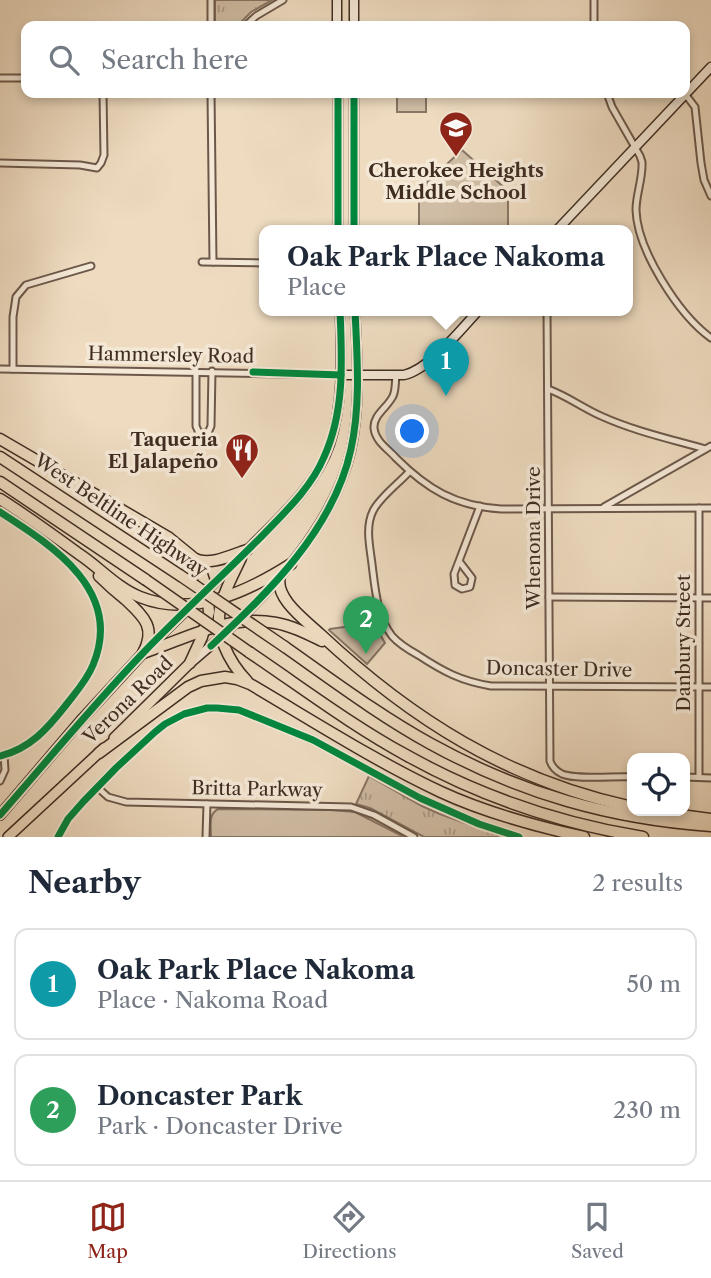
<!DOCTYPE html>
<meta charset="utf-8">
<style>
:root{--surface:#fff;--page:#f2f2f3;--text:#1f2937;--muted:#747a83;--line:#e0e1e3;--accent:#8f2418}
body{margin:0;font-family:"Libre Caslon Text",serif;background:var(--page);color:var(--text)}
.controls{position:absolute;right:21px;bottom:21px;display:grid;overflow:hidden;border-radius:14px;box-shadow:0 4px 10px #0003}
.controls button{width:63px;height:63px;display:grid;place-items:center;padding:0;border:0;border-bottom:2px solid var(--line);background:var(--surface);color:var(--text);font:35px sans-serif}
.you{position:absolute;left:413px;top:432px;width:24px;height:24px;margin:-18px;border:5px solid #fff;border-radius:50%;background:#1a73e8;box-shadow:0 0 0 10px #1a73e833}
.badge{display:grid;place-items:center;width:46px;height:46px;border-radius:50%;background:var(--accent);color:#fff;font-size:23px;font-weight:700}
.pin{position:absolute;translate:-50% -58px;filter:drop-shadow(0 2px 4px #0008)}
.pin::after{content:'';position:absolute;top:37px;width:24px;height:21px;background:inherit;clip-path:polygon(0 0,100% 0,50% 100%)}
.popup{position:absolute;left:259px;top:225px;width:374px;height:91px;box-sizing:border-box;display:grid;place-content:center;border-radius:14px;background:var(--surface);filter:drop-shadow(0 2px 5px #0005);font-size:23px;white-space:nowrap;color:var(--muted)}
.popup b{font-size:26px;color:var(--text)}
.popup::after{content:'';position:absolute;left:50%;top:100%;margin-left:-14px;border:14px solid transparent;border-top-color:var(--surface)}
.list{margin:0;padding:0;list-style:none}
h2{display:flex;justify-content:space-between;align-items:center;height:91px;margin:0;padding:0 28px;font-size:30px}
h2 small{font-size:23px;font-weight:400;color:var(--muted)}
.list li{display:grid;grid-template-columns:46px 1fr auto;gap:21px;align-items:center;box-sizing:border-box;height:112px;margin:0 14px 14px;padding:0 14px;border:2px solid var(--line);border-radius:14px}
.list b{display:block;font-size:26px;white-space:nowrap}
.list p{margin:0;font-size:23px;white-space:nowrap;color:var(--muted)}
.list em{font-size:23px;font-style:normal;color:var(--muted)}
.icon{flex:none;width:38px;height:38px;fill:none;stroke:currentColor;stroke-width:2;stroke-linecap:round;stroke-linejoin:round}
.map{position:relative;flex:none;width:711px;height:837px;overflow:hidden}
.search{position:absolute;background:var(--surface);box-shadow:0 4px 10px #0003;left:21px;right:21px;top:21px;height:77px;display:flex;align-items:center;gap:18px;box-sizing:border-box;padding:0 24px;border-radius:14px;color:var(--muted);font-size:26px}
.sheet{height:343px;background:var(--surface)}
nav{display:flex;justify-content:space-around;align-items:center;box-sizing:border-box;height:98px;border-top:2px solid var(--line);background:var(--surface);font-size:19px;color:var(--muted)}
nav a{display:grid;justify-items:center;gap:4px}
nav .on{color:var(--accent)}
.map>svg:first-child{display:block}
.grass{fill:url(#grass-tufts);stroke:#887564;stroke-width:2}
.park{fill:#d0bda5;stroke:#887564;stroke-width:2}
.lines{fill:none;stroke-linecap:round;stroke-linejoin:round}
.minor-casing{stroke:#6c584a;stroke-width:9}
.tertiary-casing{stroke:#6c584a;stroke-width:10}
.secondary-casing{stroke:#402d22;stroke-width:11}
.trunk-casing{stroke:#402d22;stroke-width:12}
.motorway-casing{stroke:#402d22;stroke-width:13}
.minor{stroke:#f4e8d6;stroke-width:5}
.tertiary{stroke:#f4e8d6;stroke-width:7}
.secondary{stroke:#f4e8d6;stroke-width:8}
.trunk{stroke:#eedbc0;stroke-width:9}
.motorway{stroke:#eedbc0;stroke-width:10}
.motorway-bridge-casing{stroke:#402d22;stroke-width:13;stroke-linecap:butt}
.motorway-bridge{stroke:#eedbc0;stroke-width:10}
.cycleway-casing{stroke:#f4e8d6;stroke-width:11}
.cycleway{stroke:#00873e;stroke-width:7}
.labels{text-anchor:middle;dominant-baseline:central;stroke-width:7;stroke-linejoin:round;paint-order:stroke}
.poi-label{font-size:19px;font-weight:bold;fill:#402d22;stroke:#f4e8d6}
.street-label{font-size:19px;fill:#402d22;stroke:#f4e8d6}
</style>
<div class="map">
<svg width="711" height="837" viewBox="0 0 711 837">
<defs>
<pattern id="grass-tufts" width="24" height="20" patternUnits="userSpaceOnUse" patternTransform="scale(1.75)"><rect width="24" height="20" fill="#d0bda5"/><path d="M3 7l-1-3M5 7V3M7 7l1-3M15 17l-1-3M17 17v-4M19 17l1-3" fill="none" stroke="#aa9a86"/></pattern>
</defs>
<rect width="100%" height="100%" fill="#eedbc0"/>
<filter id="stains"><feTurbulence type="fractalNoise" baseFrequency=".00286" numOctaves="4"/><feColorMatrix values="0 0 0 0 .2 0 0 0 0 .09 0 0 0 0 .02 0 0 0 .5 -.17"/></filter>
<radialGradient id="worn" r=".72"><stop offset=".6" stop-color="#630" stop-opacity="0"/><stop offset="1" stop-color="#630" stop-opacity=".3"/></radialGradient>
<g class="grass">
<path d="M 215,0 L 272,0 L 251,12 L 237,26 L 215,26 Z"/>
<path d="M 369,776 L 422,806 L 440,814 L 504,837 L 424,837 L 370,808 L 356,804 Z"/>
</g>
<g class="park">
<rect x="397" y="93" width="29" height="19"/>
<path d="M 462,150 L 508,191 L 508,230 L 419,230 L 419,190 Z"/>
<path d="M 373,623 L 385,643 L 367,664 L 329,630 L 330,629 Z"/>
<path d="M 218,809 L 331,810 L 355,812 L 404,837 L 211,837 C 211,827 208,814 218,809 Z"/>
</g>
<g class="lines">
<g class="minor-casing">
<g id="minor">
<path d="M 211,0 L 211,26"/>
<path d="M 594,0 L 594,26"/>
<path d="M 245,26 L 256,16 L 283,0"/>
<path d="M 0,78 L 26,78"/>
<path d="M 211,93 L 213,262"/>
<path d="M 607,93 L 612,107 L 640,156 L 642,162 C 643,178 636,194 636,210 C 637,250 679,315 711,338"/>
<path d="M 685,94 L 695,107 L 701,163 L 704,180 L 711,196"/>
<path d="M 0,163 L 80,165 L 97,168 L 101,163 L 104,155 L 103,93"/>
<path d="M 202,262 L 264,263"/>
<path d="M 547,310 L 550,761 C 552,767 556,771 562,774 C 577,780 614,776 632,777"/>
<path d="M 0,369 L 341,375"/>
<path d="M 13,369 L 13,317 L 16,297 L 26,285 L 91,266"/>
<path d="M 196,371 L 196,426 L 199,433 L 208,433 L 211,426 L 212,371"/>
<path d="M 396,375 C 395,382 396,390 393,396 C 388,407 373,415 374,428 C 375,441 388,449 396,458 C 427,489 455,506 501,509 L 711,508"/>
<path d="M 548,389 C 567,396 583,408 601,416 C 634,431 670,439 705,449"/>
<path d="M 409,472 C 399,483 379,498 373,511 C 365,527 370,547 372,564 C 375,588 377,617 392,636 C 399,644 409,650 418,655 C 444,672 461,681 491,686 L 711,687"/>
<path d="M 604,507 L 711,446"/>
<path d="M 699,508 L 699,777"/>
<path d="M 459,561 L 472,578 L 470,587 L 462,589 L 455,585 L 454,574 L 480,506"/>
<path d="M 549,597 L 711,598"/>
<path d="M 685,777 L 711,778"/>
<path d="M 0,781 L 5,770 L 4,755"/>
<path d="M 97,787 L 108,797 L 126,802 L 351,807 L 374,815 L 414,837"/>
<path d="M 206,837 L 207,804"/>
</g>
</g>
<g class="tertiary-casing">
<g id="tertiary">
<path d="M 0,512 C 53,546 124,591 93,665 C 87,680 76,692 66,705 C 48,728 30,749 0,756"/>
<path d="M 58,837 L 68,819 L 83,802 L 116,768 L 155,732 L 165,724 L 184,714 L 207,708 L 217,708 L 239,710 L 313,740 L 420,798 L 479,824 L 519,837"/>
</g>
</g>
<g class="secondary-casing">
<g id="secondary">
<path d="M 337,0 L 337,26"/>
<path d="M 354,26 L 354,0"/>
<path d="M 338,93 L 338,230"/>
<path d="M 354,230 L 354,93"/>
<path d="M 557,230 L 711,67"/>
<path d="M 341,375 L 404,375 C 430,369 460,330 479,310"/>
<path d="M 145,651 C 181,616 217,581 252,545 C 282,515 316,485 330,444 C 344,401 341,355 340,310"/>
<path d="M 193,661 C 255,609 333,531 351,450 C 361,404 357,356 355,310"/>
</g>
</g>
<g class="trunk-casing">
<g id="trunk">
<path d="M 114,738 L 190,663"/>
<path d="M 0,815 L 83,718 L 143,653"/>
<path d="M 8,837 L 104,748"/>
</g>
</g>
<g class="motorway-casing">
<g id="motorway">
<path d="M 0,439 L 168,537 L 195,559 L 201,571 L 207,590 L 209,612 L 202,637 L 190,663"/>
<path d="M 0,457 L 181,576"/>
<path d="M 0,482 L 146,580"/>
<path d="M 0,499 C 27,516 53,535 79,554 C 99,567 117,588 140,597 C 192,618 247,592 291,564"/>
<path d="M 241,558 C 234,573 225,589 221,605 C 213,632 229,662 247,681"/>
<path d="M 195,559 C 211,566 231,555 247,550"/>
<path d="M 99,576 C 107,584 116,592 125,599 C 143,616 157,627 143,653"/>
<path d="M 280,576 C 274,598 305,620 320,634 C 412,720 508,780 632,807"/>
<path d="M 285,647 C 332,680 380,716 431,744 C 520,793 610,819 711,826"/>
<path d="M 249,652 C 301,687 351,725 406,755 C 481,797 558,823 643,837"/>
<path d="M 143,653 C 188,638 227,614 276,623 C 293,626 308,634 322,641"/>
<path d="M 99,753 L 188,687 L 201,681 L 225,677 L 237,679 L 250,684 C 313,721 375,761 441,792 C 486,813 535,826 584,837"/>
<path d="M 650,811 L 711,819"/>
</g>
</g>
<use href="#minor" class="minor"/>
<use href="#tertiary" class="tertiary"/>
<use href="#secondary" class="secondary"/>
<use href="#trunk" class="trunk"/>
<use href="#motorway" class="motorway"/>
<g class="motorway-bridge-casing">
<g id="motorway-bridge">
<path d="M 181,576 L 285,647"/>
<path d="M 146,580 L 249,652"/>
</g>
</g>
<use href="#motorway-bridge" class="motorway-bridge"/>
<g class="cycleway-casing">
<g id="cycleway">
<path d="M 338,93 L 338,230"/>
<path d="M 354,230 L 354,93"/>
<path d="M 253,372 L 341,375"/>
<path d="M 0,512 C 53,546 124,591 93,665 C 87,680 76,692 66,705 C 48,728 30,749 0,756"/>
<path d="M 211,646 C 269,592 334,529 351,449 C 361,403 357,356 355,310"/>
<path d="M 0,815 C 48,760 94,704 144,652 C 183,612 223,575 262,536 C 285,512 311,488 324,457 C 345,411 342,359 340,310"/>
<path d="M 58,837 L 68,819 L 83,802 L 116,768 L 155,732 L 165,724 L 184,714 L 207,708 L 217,708 L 239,710 L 313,740 L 420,798 L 479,824 L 519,837"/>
</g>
</g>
<use href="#cycleway" class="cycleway"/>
</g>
<defs>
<g id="school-pin" transform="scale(1.75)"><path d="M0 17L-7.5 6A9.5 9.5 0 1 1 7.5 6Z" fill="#8f2418" stroke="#f4e8d6"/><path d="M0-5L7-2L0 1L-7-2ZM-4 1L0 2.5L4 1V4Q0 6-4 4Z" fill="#fff"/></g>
<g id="restaurant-pin" transform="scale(1.75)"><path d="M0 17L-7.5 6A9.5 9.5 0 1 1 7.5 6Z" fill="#8f2418" stroke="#f4e8d6"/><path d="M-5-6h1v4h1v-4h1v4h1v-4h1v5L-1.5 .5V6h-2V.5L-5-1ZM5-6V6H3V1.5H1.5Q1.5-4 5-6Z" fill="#fff"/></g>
</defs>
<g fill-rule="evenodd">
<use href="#school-pin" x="456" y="128"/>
<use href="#restaurant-pin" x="242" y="450"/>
</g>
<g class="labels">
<g class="poi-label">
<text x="456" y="170">Cherokee Heights<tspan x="456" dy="22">Middle School</tspan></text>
<text x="218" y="439" text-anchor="end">Taqueria<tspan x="218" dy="22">El Jalapeño</tspan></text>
</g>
<g class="street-label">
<text transform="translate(171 355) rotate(1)">Hammersley Road</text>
<text transform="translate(121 515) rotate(34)">West Beltline Highway</text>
<text transform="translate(533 538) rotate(-90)">Whenona Drive</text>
<text transform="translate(683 643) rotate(-90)">Danbury Street</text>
<text transform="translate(559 669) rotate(1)">Doncaster Drive</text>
<text transform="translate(128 700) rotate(-44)">Verona Road</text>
<text transform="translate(257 789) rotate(1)">Britta Parkway</text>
</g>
</g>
<rect width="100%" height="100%" filter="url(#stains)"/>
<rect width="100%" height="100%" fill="url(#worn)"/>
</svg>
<div class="controls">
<button><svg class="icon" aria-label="locate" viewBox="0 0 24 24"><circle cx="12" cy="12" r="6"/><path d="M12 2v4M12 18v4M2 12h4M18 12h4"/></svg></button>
</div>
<div class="you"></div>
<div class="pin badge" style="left:446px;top:396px;background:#0f9aa8">1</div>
<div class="popup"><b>Oak Park Place Nakoma</b>Place</div>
<div class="pin badge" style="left:366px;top:654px;background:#2e9e5b">2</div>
<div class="search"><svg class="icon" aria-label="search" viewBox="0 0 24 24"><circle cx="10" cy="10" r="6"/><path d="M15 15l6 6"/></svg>Search here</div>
</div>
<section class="sheet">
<h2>Nearby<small>2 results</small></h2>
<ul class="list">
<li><span class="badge" style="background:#0f9aa8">1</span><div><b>Oak Park Place Nakoma</b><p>Place · Nakoma Road</p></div><em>50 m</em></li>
<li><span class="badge" style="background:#2e9e5b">2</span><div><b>Doncaster Park</b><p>Park · Doncaster Drive</p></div><em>230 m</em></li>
</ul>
</section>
<nav>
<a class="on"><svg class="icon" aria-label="map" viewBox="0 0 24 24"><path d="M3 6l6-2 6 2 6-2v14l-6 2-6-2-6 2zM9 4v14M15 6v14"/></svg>Map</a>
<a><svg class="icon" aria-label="directions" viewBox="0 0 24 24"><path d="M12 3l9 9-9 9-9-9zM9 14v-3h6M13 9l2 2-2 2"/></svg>Directions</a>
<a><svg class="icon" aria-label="saved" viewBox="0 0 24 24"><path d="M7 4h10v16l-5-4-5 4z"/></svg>Saved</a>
</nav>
